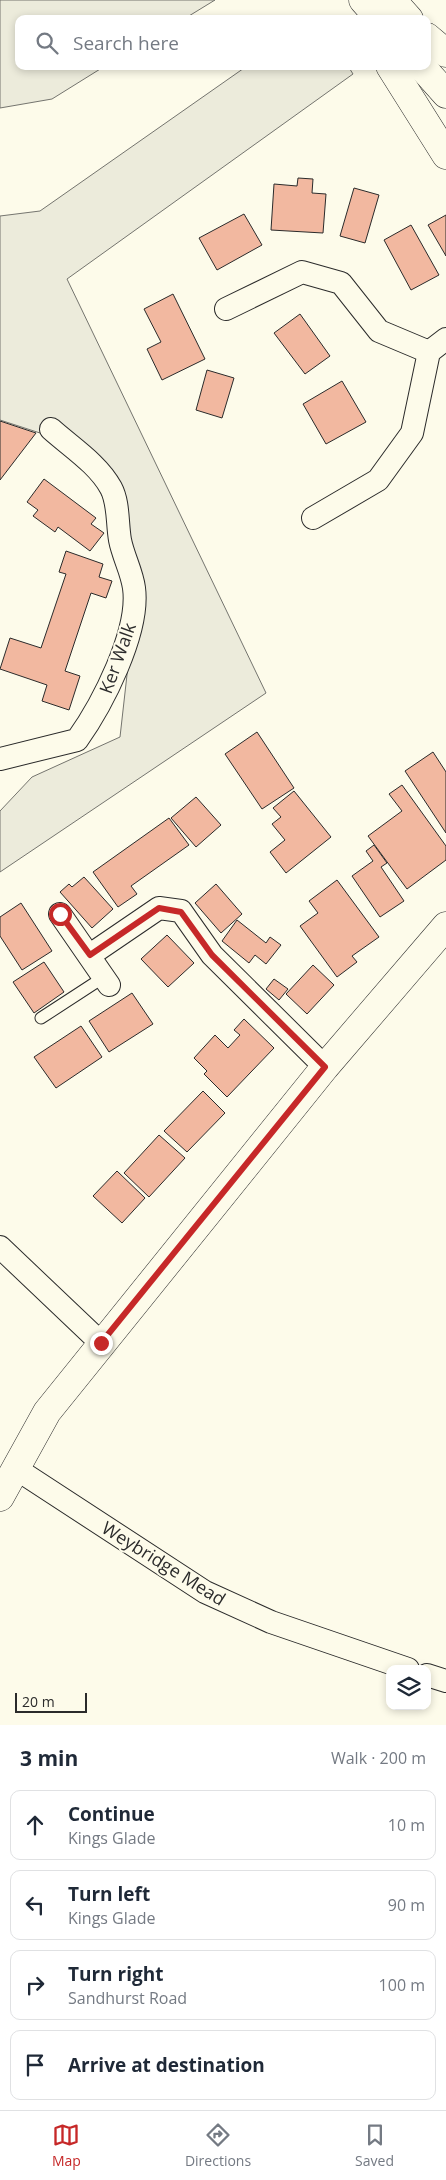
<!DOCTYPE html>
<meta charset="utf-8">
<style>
:root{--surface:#fff;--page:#f2f2f3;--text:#1f2937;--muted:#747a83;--line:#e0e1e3;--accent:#c62828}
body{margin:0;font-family:"Open Sans",sans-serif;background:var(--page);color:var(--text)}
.controls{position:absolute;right:15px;bottom:15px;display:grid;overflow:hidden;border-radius:10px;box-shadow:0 2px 8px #0003}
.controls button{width:45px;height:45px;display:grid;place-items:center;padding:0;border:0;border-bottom:1px solid var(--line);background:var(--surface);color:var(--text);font:25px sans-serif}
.scale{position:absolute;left:15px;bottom:12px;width:72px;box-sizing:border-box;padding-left:5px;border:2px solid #2b2b2b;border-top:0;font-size:14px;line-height:18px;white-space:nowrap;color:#2b2b2b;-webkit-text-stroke:4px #fdfbea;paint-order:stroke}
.stop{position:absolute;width:15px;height:15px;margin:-11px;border:4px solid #c62828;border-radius:50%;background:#fff}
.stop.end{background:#c62828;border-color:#fff;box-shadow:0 1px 5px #0008}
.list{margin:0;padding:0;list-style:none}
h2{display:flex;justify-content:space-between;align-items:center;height:65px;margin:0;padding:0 20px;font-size:21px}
h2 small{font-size:16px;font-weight:400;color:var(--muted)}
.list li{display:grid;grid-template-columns:32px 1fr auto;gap:15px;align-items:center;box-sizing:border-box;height:70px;margin:0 10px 10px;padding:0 10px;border:1px solid var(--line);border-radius:10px}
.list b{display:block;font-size:19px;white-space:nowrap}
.list p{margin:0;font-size:16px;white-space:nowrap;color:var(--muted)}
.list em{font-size:16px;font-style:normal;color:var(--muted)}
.icon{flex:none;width:28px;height:28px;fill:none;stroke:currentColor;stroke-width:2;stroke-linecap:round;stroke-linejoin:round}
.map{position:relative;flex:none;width:446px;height:1725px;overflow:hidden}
.search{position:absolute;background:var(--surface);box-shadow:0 2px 8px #0003;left:15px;right:15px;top:15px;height:55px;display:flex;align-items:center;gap:12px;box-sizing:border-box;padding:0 18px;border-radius:10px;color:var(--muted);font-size:19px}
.sheet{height:385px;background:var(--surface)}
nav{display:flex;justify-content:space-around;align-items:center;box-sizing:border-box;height:70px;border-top:1px solid var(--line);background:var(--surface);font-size:14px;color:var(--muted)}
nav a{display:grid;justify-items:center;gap:2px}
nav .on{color:var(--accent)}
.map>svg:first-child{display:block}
.green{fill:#ecebdb;stroke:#74746e}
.building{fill:#f2b8a0;stroke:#2b2b2b}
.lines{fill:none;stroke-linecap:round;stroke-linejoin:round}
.service-casing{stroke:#2b2b2b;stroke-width:13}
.minor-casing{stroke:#2b2b2b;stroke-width:24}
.tertiary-casing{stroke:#2b2b2b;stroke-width:29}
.secondary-casing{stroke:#2b2b2b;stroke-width:29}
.service{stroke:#fdfbea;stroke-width:11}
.minor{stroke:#fdfbea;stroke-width:22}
.tertiary{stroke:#fdfbea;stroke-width:28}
.secondary{stroke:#fdfbea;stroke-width:28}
.route{stroke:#c62828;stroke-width:6}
.labels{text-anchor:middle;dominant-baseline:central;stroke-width:4;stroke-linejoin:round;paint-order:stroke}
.street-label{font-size:18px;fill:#2b2b2b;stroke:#fdfbea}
</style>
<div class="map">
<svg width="446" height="1725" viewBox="0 0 446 1725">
<rect width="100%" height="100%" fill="#fdfbea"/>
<g class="green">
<path d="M 0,0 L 215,0 L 184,19 L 19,19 L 19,66 L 105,66 L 52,99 L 0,108 Z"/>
<path d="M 247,66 L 348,66 L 353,74 L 67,279 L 266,693 L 0,872 L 0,811 L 32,777 L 120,737 L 129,657 L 143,587 L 80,446 L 0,420 L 0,216 L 40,211 Z"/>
</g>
<g class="building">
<path d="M 298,178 L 313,179 L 312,193 L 326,194 L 323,233 L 271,230 L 274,184 L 297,186 Z"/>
<path d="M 354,188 L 379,195 L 365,243 L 340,236 Z"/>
<path d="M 244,214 L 262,245 L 217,270 L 199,238 Z"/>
<path d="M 446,215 L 446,256 L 428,225 Z"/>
<path d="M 411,225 L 439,275 L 411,290 L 384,240 Z"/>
<path d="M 173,294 L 205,359 L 162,380 L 147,349 L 161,342 L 144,309 Z"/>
<path d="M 300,314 L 330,356 L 305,374 L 274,333 Z"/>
<path d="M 207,370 L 234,378 L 222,418 L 196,410 Z"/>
<path d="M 342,381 L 366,422 L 326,444 L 303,404 Z"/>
<path d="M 0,421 L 36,433 L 0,480 Z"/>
<path d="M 44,479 L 96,518 L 91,524 L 104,533 L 90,551 L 58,527 L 55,532 L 33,516 L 38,510 L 27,502 Z"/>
<path d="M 66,551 L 103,564 L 99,577 L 112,581 L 106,598 L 91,593 L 65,671 L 80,676 L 69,710 L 42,701 L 47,685 L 0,669 L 10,638 L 41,648 L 66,574 L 59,572 Z"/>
<path d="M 257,732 L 294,788 L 262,809 L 225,754 Z"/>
<path d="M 433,752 L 446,772 L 446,833 L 405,771 Z"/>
<path d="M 402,785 L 446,846 L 446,860 L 407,889 L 368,836 L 402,811 L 389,794 Z"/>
<path d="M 294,791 L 331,837 L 286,873 L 270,852 L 285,840 L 272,824 L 281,817 L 273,808 Z"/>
<path d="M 196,797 L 221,825 L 196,847 L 171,818 Z"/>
<path d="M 169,818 L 189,845 L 131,886 L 137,894 L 118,907 L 93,872 Z"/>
<path d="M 374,845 L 387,863 L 381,867 L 404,901 L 380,917 L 352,876 L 373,861 L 366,851 Z"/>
<path d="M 84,877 L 113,909 L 92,928 L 60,892 L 69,884 L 72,887 Z"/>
<path d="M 337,880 L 379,937 L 352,956 L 357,962 L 337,977 L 300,926 L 318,913 L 309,901 Z"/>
<path d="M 216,884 L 242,914 L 221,933 L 195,903 Z"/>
<path d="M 21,903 L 52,951 L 22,970 L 0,936 L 0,917 Z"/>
<path d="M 237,920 L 266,943 L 270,937 L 281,945 L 266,964 L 255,955 L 249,963 L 222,941 Z"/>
<path d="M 167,935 L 194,963 L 168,987 L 141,959 Z"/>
<path d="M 44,962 L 64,992 L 34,1013 L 13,982 Z"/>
<path d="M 313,965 L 334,985 L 307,1014 L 286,994 Z"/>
<path d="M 274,979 L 288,989 L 279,1000 L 266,989 Z"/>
<path d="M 132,993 L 153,1024 L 109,1052 L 89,1021 Z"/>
<path d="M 244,1019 L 274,1048 L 227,1097 L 204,1074 L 207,1071 L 194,1058 L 215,1035 L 228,1048 L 240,1035 L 234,1030 Z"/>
<path d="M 81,1026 L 102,1057 L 56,1088 L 34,1057 Z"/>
<path d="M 203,1091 L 225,1113 L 187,1152 L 164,1131 Z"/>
<path d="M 159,1135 L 185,1158 L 149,1197 L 124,1173 Z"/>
<path d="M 117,1171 L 145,1198 L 122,1223 L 93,1196 Z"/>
</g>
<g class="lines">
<g class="service-casing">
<path id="service" d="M 41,1018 L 104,977"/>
</g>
<g class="minor-casing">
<g id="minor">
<path d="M 226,309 L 302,272 L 341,283 L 379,331 L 429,352"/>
<path d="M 313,518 L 378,480 L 412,433 L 429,352 L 446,339"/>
<path d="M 0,759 L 77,740 C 102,705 140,632 134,588 C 132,572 123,556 120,540 C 117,523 119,503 111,488 C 98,464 71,447 51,429"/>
<path d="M 60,914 L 109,985"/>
<path d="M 90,955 L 159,908 L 181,911 L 212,955 L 325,1067"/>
<path d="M 0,1247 L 101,1343"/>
<path d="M 15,1468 L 205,1592 L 271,1622 L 408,1669"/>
<path d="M 427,1675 L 446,1681"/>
</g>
</g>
<g class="tertiary-casing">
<path id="tertiary" d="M 0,1497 L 47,1412 L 325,1067 L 446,926"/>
</g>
<g class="secondary-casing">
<g id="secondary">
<path d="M 363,0 L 380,19"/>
<path d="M 392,0 L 409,19"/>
<path d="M 427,37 L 446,53"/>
<path d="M 390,66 L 446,155"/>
<path d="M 421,66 L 446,94"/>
</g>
</g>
<use href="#service" class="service"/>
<use href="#minor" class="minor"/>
<use href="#tertiary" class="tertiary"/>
<use href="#secondary" class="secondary"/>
</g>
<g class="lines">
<path class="route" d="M 60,914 L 90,955 L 159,908 L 181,912 L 212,955 L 325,1067 L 101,1343"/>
</g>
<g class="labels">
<g class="street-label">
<text transform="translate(117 658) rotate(-70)">Ker Walk</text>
<text transform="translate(164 1563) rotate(32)">Weybridge Mead</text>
</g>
</g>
</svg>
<div class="controls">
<button><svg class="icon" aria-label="layers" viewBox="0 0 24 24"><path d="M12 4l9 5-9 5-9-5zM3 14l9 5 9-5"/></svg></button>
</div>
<div class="scale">20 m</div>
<div class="stop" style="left:60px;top:914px"></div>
<div class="stop end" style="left:101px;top:1343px"></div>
<div class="search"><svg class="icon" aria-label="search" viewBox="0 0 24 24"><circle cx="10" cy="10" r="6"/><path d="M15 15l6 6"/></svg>Search here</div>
</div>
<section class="sheet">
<h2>3 min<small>Walk · 200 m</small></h2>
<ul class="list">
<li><svg class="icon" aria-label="ahead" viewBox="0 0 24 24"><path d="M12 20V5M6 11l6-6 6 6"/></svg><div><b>Continue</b><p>Kings Glade</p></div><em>10 m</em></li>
<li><svg class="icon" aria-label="left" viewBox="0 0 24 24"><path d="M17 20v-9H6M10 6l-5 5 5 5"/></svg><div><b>Turn left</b><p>Kings Glade</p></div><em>90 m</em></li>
<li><svg class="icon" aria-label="right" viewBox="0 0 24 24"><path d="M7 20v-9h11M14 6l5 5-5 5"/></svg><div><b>Turn right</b><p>Sandhurst Road</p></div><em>100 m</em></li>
<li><svg class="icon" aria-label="arrive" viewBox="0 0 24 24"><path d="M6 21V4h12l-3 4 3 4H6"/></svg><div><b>Arrive at destination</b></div></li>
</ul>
</section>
<nav>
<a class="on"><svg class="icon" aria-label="map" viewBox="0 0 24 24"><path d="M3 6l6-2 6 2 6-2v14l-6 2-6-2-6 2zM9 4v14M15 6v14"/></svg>Map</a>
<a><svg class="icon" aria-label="directions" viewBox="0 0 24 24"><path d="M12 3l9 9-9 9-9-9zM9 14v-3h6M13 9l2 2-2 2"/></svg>Directions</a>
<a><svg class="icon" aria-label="saved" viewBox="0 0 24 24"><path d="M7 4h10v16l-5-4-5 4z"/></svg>Saved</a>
</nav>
